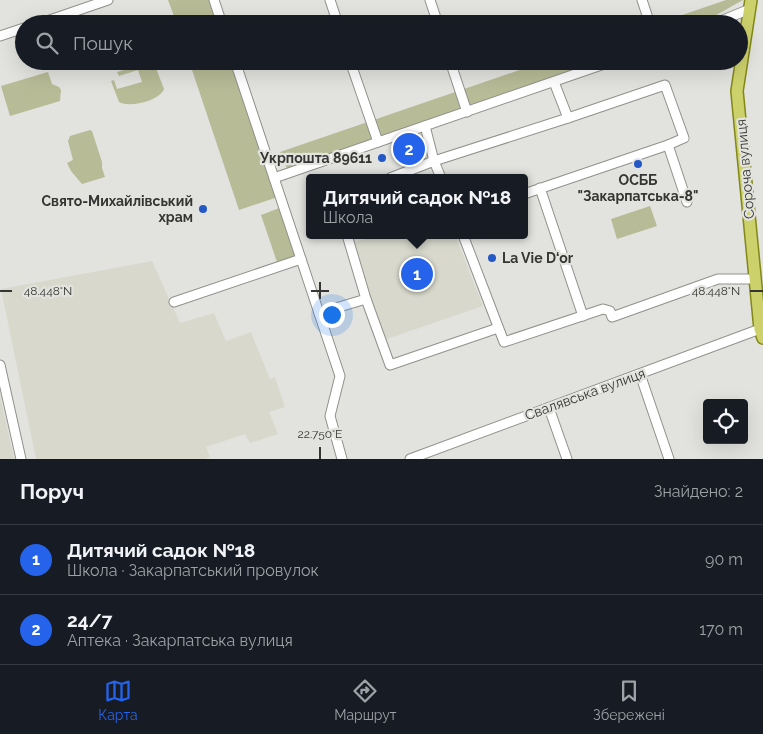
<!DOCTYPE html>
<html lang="uk">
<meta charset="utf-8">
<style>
:root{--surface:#171b24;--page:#20242c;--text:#f1f3f6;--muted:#9ea1a6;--line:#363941;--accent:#2563eb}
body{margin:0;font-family:Raleway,sans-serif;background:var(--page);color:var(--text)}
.controls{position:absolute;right:15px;bottom:15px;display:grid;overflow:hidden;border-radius:5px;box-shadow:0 5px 20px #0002}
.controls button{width:45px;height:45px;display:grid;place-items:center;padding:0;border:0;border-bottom:1px solid var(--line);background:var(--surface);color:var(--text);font:25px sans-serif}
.you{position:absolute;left:331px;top:314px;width:18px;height:18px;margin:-12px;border:4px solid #fff;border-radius:50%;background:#1a73e8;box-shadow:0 0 0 8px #1a73e833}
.badge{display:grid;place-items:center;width:32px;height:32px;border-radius:50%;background:var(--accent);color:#fff;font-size:16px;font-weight:700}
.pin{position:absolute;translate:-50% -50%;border:2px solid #fff;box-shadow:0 1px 5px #0006}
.popup{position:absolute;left:306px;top:174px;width:222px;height:65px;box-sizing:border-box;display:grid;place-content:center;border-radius:5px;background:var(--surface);filter:drop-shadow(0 1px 4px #0005);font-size:16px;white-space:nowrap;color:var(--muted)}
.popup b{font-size:19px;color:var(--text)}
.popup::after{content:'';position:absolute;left:50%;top:100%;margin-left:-10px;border:10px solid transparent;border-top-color:var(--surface)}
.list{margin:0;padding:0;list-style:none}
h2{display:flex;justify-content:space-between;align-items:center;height:65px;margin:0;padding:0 20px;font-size:21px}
h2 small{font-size:16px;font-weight:400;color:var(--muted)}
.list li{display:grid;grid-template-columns:32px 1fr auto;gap:15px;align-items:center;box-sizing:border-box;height:70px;padding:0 20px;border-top:1px solid var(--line)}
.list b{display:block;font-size:19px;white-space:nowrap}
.list p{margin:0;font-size:16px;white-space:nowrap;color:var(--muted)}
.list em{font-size:16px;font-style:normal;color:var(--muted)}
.icon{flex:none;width:28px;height:28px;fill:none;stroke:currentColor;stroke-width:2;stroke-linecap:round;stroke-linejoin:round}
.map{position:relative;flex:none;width:763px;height:459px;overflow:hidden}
.search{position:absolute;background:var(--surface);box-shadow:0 5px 20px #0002;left:15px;right:15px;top:15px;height:55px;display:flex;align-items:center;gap:12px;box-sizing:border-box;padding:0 18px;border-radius:28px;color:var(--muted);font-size:19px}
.sheet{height:205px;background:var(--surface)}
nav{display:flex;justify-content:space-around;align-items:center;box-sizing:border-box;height:70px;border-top:1px solid var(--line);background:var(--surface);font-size:14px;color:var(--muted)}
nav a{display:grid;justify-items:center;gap:2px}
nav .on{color:var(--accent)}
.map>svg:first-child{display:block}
.built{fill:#d8d9cc}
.green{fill:#b7bb96}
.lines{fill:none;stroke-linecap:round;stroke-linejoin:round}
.minor-casing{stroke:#90918c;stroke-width:11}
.major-casing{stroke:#828718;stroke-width:14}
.minor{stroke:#fff;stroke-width:9}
.major{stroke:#cdd16c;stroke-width:11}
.ticks{fill:none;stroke:#353533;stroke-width:2}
.poi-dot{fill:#2458c5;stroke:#e2e3de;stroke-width:2}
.labels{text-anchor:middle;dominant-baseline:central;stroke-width:4.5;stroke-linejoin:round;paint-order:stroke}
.poi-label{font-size:14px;font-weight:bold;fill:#353533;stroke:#e2e3de;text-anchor:end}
.street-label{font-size:14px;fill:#353533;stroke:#e2e3de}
.ticks-label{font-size:12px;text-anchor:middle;fill:#353533;stroke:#e2e3de;stroke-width:4.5;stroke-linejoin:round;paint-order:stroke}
</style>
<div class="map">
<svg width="763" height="459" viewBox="0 0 763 459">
<rect width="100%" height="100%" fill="#e2e3de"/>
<g class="built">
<path d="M 375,235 L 455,235 L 483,306 L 384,340 L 353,243 Z"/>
<path d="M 152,261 L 180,323 L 214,313 L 226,341 L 251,332 L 270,379 L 275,377 L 285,407 L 269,412 L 278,434 L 250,443 L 245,434 L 206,447 L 210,457 L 205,459 L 36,459 L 1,289 Z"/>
<path d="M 0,394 L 4,414 L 14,459 L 0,459 Z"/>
</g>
<g class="green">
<path d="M 168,0 L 209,0 L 218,24 L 177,24 Z"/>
<path d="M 726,0 L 743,0 L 700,24 L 656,24 Z"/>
<path d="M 189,61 L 231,61 L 278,197 L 239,210 Z"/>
<path d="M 546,61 L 607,61 L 288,171 L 280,152 Z"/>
<path d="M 150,62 L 154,63 L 164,89 C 159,101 130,108 119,102 L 111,81 L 114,80 L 117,89 L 142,82 L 138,70 L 119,76 L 117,72 Z"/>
<path d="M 48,72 L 52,84 L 59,87 L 61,90 L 60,101 L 10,116 L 1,86 Z"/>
<path d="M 90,130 L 92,131 L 102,162 L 102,168 L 105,177 L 82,184 L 71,171 L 67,163 L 73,160 L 68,141 L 70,136 Z"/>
<path d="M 650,206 L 657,226 L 617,239 L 611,219 Z"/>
<path d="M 282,207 L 299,258 L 278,265 L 261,215 Z"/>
</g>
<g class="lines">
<g class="minor-casing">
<g id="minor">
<path d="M 214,0 L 222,24"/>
<path d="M 330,0 L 338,24"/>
<path d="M 430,0 L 438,24"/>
<path d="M 642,0 L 650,24"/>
<path d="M 38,24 L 108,0"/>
<path d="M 713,24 L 750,9"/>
<path d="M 0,36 L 24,28"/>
<path d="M 235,61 L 340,376 L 330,416 L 342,459"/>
<path d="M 350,61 L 378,142"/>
<path d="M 450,61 L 467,112"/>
<path d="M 568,118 L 665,85 L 684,138 L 668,145"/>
<path d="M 274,178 L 613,61"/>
<path d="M 390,178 L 434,161 L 425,126"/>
<path d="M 441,178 L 434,161 L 568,118 L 554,82"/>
<path d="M 540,188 L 583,316"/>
<path d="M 524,194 L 668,145 L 687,202"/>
<path d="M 463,235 L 504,342 L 603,309 L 610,311 L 612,317 L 718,279 L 755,279"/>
<path d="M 366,299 L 390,365 L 498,328"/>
<path d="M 174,302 L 301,259"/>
<path d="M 319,313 L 366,299 L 347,235"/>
<path d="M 0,365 L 21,459"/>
<path d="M 640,374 L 669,459"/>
<path d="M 549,408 L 567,459"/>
<path d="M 410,459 L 760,329"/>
</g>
</g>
<g class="major-casing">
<path id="major" d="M 751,0 L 737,91 L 760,329 L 763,338"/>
</g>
<use href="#minor" class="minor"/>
<use href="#major" class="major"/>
</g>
<path class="ticks" d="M 320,282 L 320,299M 0,291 L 12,291M 311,291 L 329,291M 750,291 L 763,291M 320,447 L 320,459"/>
<g class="poi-dot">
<circle cx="382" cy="158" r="5"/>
<circle cx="638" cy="164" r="5"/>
<circle cx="203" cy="209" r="5"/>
<circle cx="492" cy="258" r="5"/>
</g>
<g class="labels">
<g class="poi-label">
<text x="372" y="158">Укрпошта 89611</text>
<text x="638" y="180" text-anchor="middle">ОСББ<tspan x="638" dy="16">"Закарпатська-8"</tspan></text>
<text x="193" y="201">Свято-Михайлівський<tspan x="193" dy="16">храм</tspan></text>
<text x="502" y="258" text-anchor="start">La Vie D‘or</text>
</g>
<g class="street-label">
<text transform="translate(745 169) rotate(-95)">Сороча вулиця</text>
<text transform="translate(585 394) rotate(-20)">Свалявська вулиця</text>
</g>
</g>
<g class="ticks-label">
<text x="48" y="295">48.448°N</text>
<text x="716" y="295">48.448°N</text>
<text x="320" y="438">22.750°E</text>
</g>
</svg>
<div class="controls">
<button><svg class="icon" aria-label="locate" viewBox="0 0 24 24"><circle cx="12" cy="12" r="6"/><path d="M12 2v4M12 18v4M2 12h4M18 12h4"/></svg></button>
</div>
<div class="you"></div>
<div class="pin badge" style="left:417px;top:274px">1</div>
<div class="popup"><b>Дитячий садок №18</b>Школа</div>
<div class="pin badge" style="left:409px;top:149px">2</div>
<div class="search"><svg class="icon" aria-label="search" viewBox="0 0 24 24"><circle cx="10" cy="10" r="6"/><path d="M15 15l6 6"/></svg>Пошук</div>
</div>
<section class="sheet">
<h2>Поруч<small>Знайдено: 2</small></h2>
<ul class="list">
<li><span class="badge">1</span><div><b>Дитячий садок №18</b><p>Школа · Закарпатський провулок</p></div><em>90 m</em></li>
<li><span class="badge">2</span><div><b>24/7</b><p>Аптека · Закарпатська вулиця</p></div><em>170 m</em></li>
</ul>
</section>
<nav>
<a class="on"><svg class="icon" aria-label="map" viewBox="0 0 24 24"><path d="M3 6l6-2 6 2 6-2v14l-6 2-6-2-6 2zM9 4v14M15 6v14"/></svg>Карта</a>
<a><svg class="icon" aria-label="directions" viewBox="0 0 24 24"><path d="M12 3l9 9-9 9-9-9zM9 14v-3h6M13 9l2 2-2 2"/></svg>Маршрут</a>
<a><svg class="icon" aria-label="saved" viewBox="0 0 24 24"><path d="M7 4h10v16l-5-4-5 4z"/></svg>Збережені</a>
</nav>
